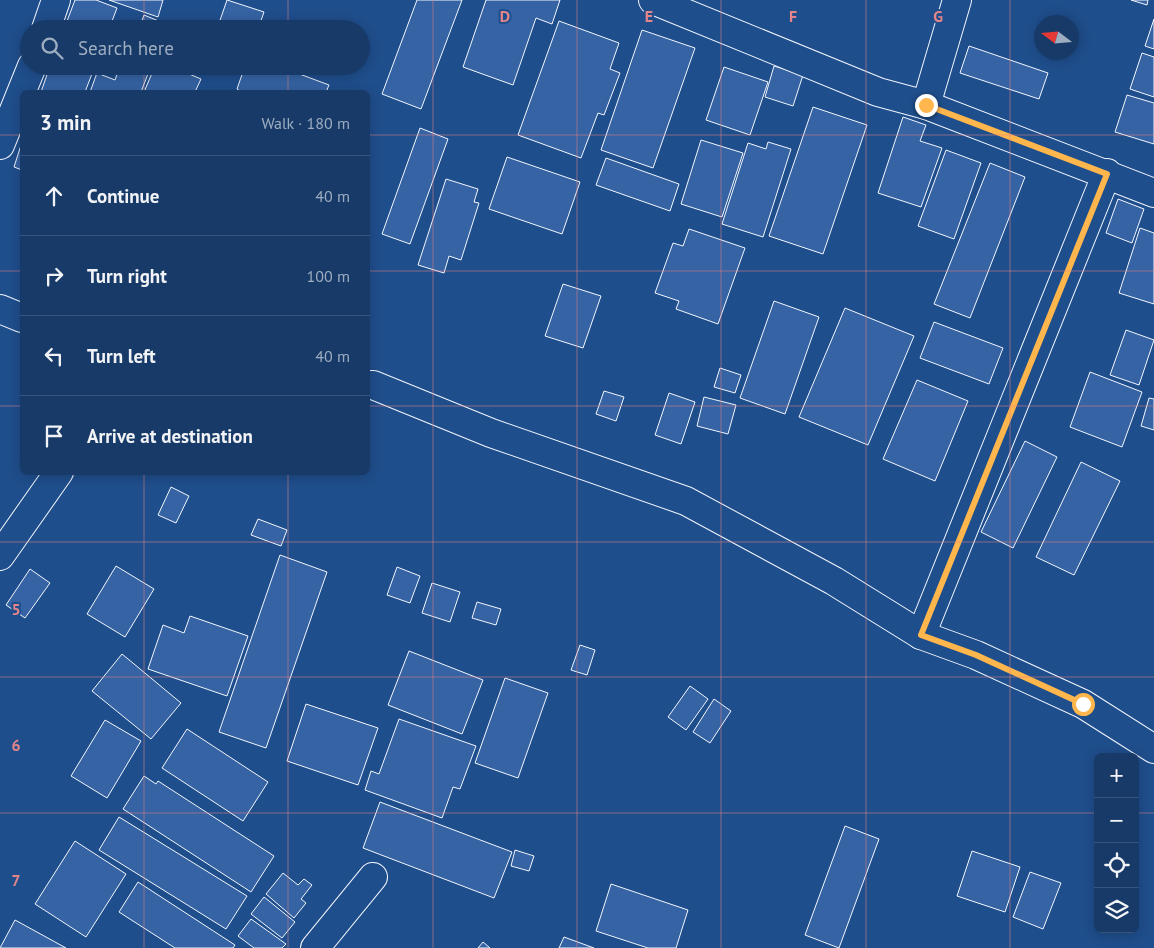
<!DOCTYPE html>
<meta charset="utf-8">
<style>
:root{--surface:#173a69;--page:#244571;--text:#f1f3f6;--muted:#9eadc0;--line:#36547d}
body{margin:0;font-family:"PT Sans",sans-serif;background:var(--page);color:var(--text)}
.controls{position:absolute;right:15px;bottom:15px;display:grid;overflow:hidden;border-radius:8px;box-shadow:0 2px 12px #0003}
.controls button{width:45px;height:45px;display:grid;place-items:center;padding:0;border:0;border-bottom:1px solid var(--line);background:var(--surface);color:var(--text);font:25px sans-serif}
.compass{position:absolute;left:1034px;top:15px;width:45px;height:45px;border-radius:50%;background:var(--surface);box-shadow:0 2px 12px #0003;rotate:286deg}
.stop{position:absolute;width:15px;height:15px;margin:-11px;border:4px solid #ffb74d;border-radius:50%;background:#fff}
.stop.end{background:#ffb74d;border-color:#fff;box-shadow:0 1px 5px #0008}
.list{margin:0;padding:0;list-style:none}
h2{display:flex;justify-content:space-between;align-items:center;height:65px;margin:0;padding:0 20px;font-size:21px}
h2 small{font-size:16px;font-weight:400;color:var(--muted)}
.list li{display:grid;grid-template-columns:32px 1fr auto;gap:15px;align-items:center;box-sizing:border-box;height:80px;padding:0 20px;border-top:1px solid var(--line)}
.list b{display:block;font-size:19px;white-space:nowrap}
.list em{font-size:16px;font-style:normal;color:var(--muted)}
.icon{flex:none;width:28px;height:28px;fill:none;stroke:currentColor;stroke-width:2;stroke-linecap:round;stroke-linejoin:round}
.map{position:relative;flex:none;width:1154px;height:948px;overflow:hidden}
.search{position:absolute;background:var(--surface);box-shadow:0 2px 12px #0003;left:20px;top:20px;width:350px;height:55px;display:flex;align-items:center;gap:12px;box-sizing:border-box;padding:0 18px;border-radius:28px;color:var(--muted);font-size:19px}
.panel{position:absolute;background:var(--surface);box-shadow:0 2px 12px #0003;left:20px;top:90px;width:350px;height:385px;border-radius:8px}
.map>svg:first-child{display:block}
.building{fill:#3563a3;stroke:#f2f6ff}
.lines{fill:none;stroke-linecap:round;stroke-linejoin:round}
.minor-casing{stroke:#f2f6ff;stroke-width:30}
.minor{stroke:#1f4e8c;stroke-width:28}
.route{stroke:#ffb74d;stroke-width:6}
.grid{fill:none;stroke:#e38589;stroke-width:1;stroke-opacity:0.55}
.grid-label{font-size:16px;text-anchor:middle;font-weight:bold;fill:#e38589;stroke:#1f4e8c;stroke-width:4;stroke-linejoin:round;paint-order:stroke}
</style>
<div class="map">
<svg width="1154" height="948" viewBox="0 0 1154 948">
<rect width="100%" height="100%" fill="#1f4e8c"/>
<g class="building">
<path d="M 75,0 L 96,0 L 117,8 L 109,29 L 64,29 Z"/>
<path d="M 109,0 L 163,0 L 158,17 Z"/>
<path d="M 227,0 L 264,12 L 258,29 L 217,29 Z"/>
<path d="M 417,0 L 462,0 L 421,109 L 382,94 Z"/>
<path d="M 486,0 L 560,0 L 552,24 L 536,18 L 513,85 L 463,67 Z"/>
<path d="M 1131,0 L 1148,0 L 1147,5 Z"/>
<path d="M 144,15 L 166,24 L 165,29 L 139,29 Z"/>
<path d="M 1154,19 L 1154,49 L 1145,46 Z"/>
<path d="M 559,21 L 619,43 L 610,69 L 620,73 L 604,115 L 598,113 L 581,158 L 518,135 Z"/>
<path d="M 642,30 L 695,48 L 653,168 L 601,150 Z"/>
<path d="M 969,46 L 1048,73 L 1039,99 L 960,73 Z"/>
<path d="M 1142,53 L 1154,57 L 1154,97 L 1130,89 Z"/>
<path d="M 50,66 L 95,66 L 85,92 L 41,92 Z"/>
<path d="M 120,66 L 151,66 L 141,92 L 90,92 L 97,73 L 115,80 Z"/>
<path d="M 155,66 L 170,66 L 201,79 L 195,92 L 144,92 Z"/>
<path d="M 245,66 L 278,66 L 329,85 L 326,92 L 242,92 L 237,89 Z"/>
<path d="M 774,66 L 803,75 L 793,106 L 765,97 Z"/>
<path d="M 724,67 L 768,82 L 750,135 L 706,120 Z"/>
<path d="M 1127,95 L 1154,103 L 1154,144 L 1115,132 Z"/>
<path d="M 813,107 L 867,125 L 823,254 L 769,236 Z"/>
<path d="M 903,117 L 926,125 L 920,141 L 942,148 L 921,207 L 878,193 Z"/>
<path d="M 420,128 L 448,139 L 410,244 L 382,234 Z"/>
<path d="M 701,140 L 743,153 L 722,217 L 681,204 Z"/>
<path d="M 22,142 L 22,170 L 14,167 Z"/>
<path d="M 768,142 L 791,149 L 763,237 L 722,224 L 748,143 L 766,149 Z"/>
<path d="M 946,150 L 981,163 L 954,239 L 918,226 Z"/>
<path d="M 507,157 L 580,182 L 562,234 L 489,209 Z"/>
<path d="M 606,158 L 679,184 L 670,211 L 596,185 Z"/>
<path d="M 990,163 L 1025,177 L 970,318 L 934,304 Z"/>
<path d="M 446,179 L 478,189 L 474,202 L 479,203 L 461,260 L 449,256 L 444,273 L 418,265 Z"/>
<path d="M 1118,199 L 1144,209 L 1132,243 L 1106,233 Z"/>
<path d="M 1140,228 L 1154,233 L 1154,304 L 1119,293 Z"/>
<path d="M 689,229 L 745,248 L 718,324 L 676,309 L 679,301 L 655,293 L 673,243 L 683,246 Z"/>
<path d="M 563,284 L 601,296 L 583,348 L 545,336 Z"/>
<path d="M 774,301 L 819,317 L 785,414 L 740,398 Z"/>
<path d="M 845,308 L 914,336 L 868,445 L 799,417 Z"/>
<path d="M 934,322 L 1003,348 L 989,384 L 920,358 Z"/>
<path d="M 1126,330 L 1154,340 L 1139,385 L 1110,375 Z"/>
<path d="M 720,368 L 741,375 L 735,393 L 714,387 Z"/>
<path d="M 1090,372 L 1142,392 L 1122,447 L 1070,427 Z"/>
<path d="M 917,380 L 968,401 L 935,481 L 883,459 Z"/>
<path d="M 604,391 L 624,397 L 616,421 L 596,414 Z"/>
<path d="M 669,393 L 695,402 L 681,444 L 655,435 Z"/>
<path d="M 704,397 L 736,405 L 728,434 L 697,426 Z"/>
<path d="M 1149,398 L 1154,399 L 1154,430 L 1141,426 Z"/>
<path d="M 1025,441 L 1057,457 L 1013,548 L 981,532 Z"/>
<path d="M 1081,462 L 1120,481 L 1074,575 L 1036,557 Z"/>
<path d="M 171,487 L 189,496 L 176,523 L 158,515 Z"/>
<path d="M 258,519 L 287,530 L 281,546 L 251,535 Z"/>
<path d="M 280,555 L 327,572 L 266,748 L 219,732 Z"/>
<path d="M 116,566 L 154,589 L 125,637 L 87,614 Z"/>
<path d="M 397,567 L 420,576 L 410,603 L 387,595 Z"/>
<path d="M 30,569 L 50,583 L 25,618 L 6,605 Z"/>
<path d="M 432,583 L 460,592 L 450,622 L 422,613 Z"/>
<path d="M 477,602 L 501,609 L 496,625 L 472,618 Z"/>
<path d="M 190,616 L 248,636 L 227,696 L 148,669 L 163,625 L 184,633 Z"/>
<path d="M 580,645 L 595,650 L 587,675 L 571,670 Z"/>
<path d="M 409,651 L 483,680 L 462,734 L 388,705 Z"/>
<path d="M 122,654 L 181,703 L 151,739 L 92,691 Z"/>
<path d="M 505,678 L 548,693 L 518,778 L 475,763 Z"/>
<path d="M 690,686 L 708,699 L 686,730 L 668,717 Z"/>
<path d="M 714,699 L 731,711 L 710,743 L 693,732 Z"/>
<path d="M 306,704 L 378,728 L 358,785 L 287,761 Z"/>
<path d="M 399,719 L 476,746 L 460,789 L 453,787 L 442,818 L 365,790 L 371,771 L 379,774 Z"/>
<path d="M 105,720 L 141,741 L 107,798 L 71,776 Z"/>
<path d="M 187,729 L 268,782 L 243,821 L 162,768 Z"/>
<path d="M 144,776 L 156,784 L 158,781 L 274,856 L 251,892 L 123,809 Z"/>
<path d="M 380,802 L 512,852 L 494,898 L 363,848 Z"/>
<path d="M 119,817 L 247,896 L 226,929 L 99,850 Z"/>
<path d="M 845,826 L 879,839 L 839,948 L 805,935 Z"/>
<path d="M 75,841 L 126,874 L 86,937 L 35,904 Z"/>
<path d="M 515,850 L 534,856 L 529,871 L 511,866 Z"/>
<path d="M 972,851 L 1020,867 L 1005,912 L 957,896 Z"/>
<path d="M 1030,872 L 1061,883 L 1043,929 L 1013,917 Z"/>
<path d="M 283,873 L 298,885 L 304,879 L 312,885 L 301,899 L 306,903 L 294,918 L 266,894 Z"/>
<path d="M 138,882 L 235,945 L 233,948 L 175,948 L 119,912 Z"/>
<path d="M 611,884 L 688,910 L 676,948 L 648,948 L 596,931 Z"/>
<path d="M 264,897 L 295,922 L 282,938 L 251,914 Z"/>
<path d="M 251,919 L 286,944 L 282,948 L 254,948 L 238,936 Z"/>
<path d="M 15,920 L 66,948 L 0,948 Z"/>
<path d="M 564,937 L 594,948 L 559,948 Z"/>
<path d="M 483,942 L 490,948 L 478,948 Z"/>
</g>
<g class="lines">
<g class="minor-casing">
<g id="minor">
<path d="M 653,0 L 878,92 L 926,105 L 1154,193"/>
<path d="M 46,29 L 56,0"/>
<path d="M 926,105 L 957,0"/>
<path d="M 0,145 L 32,66"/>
<path d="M 0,309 L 22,318"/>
<path d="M 368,385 L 373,385 L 491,433 L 686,501 L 834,581 L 921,635 L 976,655 L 1083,704 L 1154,749"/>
<path d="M 0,556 L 59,472"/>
<path d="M 921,635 L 1107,173"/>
<path d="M 315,948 L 373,877"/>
</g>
</g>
<use href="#minor" class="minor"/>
</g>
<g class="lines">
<path class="route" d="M 926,105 L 1107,174 L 921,635 L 976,655 L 1083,704"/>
</g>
<path class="grid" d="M 144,0 L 144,29M 288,0 L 288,29M 433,0 L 433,948M 577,0 L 577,948M 721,0 L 721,948M 866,0 L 866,948M 1010,0 L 1010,948M 144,66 L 144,92M 288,66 L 288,92M 0,135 L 22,135M 368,135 L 1154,135M 0,271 L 22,271M 368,271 L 1154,271M 0,406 L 22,406M 368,406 L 1154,406M 144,472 L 144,948M 288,472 L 288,948M 0,542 L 1154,542M 0,677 L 1154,677M 0,813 L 1098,813M 1135,813 L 1154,813"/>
<g class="grid-label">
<text x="505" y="22">D</text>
<text x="649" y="22">E</text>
<text x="793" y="22">F</text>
<text x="938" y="22">G</text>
<text x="16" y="615">5</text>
<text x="16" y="751">6</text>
<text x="16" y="886">7</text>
</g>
</svg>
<div class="controls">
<button>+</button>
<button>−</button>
<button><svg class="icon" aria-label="locate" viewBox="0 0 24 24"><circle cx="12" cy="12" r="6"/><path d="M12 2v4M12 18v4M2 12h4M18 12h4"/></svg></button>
<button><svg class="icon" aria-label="layers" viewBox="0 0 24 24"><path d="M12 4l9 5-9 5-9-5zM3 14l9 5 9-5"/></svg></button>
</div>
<svg class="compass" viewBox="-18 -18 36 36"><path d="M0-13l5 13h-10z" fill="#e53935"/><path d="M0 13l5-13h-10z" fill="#9eadc0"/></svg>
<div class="stop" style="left:1083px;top:704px"></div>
<div class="stop end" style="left:926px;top:105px"></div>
<div class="search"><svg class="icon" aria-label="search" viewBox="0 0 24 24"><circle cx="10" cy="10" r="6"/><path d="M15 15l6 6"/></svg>Search here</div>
<section class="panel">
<h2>3 min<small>Walk · 180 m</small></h2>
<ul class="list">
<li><svg class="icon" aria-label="ahead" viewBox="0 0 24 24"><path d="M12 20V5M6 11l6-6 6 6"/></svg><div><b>Continue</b></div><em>40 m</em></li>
<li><svg class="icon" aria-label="right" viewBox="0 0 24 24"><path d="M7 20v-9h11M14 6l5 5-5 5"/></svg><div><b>Turn right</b></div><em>100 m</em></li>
<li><svg class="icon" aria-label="left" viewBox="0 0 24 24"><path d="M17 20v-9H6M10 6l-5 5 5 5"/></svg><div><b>Turn left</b></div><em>40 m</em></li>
<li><svg class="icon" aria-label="arrive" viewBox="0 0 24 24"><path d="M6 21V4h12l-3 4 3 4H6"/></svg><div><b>Arrive at destination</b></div></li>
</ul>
</section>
</div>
